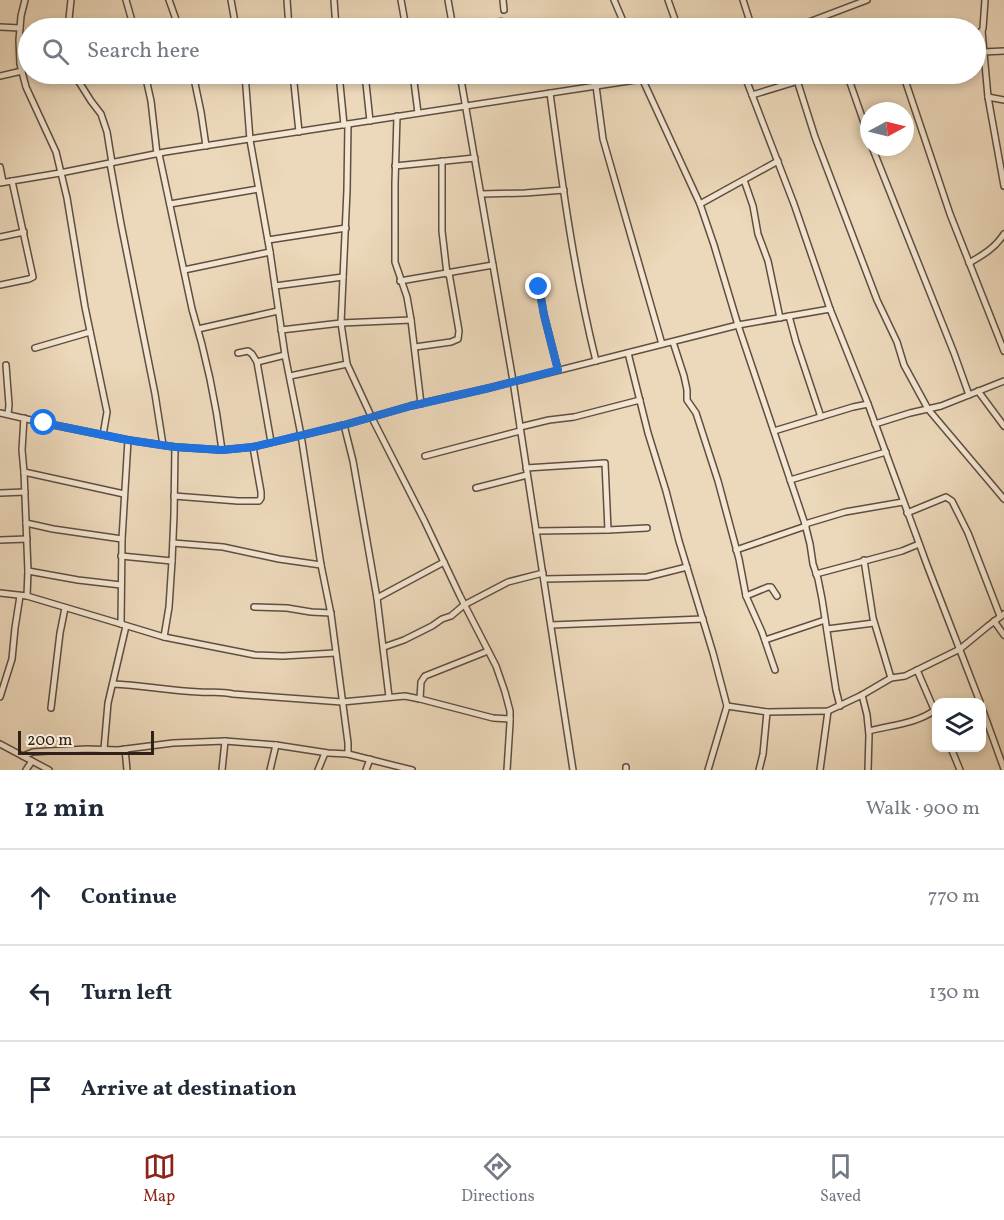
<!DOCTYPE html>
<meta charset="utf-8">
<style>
:root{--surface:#fff;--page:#f6f6f7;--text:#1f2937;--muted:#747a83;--line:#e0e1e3;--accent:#8f2418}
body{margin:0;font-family:Vollkorn,serif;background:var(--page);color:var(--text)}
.controls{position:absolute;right:18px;bottom:18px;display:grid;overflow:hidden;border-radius:12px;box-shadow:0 3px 9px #0003}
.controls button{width:54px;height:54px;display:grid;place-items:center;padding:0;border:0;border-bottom:2px solid var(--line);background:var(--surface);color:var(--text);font:30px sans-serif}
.compass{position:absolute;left:860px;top:102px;width:54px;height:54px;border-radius:50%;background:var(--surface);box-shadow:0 3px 9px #0003;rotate:83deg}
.scale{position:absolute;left:18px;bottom:15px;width:136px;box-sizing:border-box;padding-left:6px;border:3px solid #312018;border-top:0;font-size:16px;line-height:21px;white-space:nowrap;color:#312018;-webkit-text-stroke:4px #f3e6d2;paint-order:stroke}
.stop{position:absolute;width:18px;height:18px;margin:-14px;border:4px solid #1a73e8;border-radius:50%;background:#fff}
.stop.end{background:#1a73e8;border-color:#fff;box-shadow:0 2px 6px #0008}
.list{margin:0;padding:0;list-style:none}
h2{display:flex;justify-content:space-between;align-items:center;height:78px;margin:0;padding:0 24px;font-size:26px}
h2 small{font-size:20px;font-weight:400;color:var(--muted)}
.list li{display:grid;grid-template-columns:39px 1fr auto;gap:18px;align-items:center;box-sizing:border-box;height:96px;padding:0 24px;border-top:2px solid var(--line)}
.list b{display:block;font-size:22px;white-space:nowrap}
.list em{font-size:20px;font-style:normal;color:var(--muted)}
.icon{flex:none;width:33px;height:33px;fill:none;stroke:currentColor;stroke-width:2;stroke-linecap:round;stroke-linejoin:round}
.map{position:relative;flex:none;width:1004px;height:770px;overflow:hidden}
.search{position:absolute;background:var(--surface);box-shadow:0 3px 9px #0003;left:18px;right:18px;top:18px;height:66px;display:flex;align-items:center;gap:15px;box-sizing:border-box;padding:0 21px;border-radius:33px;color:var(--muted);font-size:22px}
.sheet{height:366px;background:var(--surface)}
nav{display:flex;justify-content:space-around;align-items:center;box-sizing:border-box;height:84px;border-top:2px solid var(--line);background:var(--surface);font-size:16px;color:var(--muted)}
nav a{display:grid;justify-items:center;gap:3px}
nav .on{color:var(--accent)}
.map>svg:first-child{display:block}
.green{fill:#b4bf92;stroke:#727055;stroke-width:1.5}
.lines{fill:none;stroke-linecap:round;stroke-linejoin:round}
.minor-casing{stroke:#604e40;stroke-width:8}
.minor{stroke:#f3e6d2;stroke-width:5}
.route{stroke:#1a73e8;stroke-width:8}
</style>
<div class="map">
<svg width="1004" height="770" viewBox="0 0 1004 770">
<rect width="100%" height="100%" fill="#ecd8ba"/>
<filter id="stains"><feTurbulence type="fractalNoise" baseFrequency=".00333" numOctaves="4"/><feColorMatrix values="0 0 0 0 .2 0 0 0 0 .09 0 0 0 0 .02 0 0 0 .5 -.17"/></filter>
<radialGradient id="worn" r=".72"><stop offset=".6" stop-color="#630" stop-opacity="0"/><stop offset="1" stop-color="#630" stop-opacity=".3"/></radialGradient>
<path class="green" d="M 502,18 L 504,28 L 460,28 L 459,24 Z"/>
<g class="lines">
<g class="minor-casing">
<g id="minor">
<path d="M 25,0 L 21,16 L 19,40 L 20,64 L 26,87 L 56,152 L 67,198 L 85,307 L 107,412 L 103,435"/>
<path d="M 126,0 L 134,28"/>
<path d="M 169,0 L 179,28"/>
<path d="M 231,0 L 236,28"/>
<path d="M 287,0 L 289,28"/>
<path d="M 334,0 L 336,28"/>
<path d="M 401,0 L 406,28"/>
<path d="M 448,0 L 453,28"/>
<path d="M 503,0 L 504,10"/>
<path d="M 614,0 L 626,28"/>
<path d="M 668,0 L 678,28"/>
<path d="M 743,0 L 752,28"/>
<path d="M 0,27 L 20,28"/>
<path d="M 68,28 L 71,0"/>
<path d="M 793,28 L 867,0"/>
<path d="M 982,31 L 988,97 L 1004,186"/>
<path d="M 976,34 L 982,31 L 983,28 L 985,0"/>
<path d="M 983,52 L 1004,51"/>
<path d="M 74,74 L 91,101 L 101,114 L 107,132 L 112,163"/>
<path d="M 145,74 L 151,101 L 157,154"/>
<path d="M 193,74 L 201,112 L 206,146"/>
<path d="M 293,74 L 299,132"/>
<path d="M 339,74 L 344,125"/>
<path d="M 365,74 L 370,121"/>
<path d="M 413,74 L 418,113"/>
<path d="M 460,74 L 513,381 L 573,770"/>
<path d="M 640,74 L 700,204 L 714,245 L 738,325 L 805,524 L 810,544 L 813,564 L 818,579 L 822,599 L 836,690 L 840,706"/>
<path d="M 744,74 L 794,204 L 830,309 L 868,404 L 927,565 L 980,702"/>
<path d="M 795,74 L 815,137 L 877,300 L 897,342 L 904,365 L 928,409 L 1004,499"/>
<path d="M 847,74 L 869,137"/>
<path d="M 903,74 L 950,214 L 1004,351"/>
<path d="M 0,76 L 22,71"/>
<path d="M 596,86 L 603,139 L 662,344"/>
<path d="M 550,93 C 562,183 574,273 596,361"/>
<path d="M 752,95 L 821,74"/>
<path d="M 988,97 L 1004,100"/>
<path d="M 397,116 L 395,183 L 395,262 L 407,297 L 411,320 L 421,404"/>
<path d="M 348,124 L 347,190 L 341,323 L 347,364 L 372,418 L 424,520 L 460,596 L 496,666 L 505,692 L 510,711 L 510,723 L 507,770"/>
<path d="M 872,147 L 954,353 L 969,395"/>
<path d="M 159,154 L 192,309 C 206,355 216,403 222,450"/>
<path d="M 442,161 L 442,231 L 447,274"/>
<path d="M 110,163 L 121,224 L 155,394 L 163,445"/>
<path d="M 395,166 L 475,158"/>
<path d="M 0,167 L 3,182"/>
<path d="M 744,180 L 753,206 L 758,234 L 768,261 L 780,318"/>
<path d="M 0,183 L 60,173 L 165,152 L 642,79 L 661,74"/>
<path d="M 481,194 L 525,193 L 564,190"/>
<path d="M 170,204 L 258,189"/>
<path d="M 700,204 L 778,161"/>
<path d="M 0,237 L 24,232"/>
<path d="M 268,240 L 346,228"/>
<path d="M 969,263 C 983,255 995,248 1004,234"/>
<path d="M 184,270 L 270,252"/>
<path d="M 400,281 L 493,265"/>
<path d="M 0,285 L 29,279 L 33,277 L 12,181"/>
<path d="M 275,286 L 343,277"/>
<path d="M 539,287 L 544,315 L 558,370"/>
<path d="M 789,316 L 796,342 L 821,417"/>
<path d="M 198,329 L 278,311"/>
<path d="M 281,330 L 341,323 L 411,320"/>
<path d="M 673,342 L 684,376 L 687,390 L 687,400 L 696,413 L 718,481 L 739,559 L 746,596 L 762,632 L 775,670"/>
<path d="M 415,347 L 451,342 L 458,339 L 459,331 L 449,273"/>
<path d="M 35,348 L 90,332"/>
<path d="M 238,353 L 248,351 L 252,354 L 257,362 L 271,442"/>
<path d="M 628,353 L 648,433 L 666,491 L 679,541 L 713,653 L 727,706 L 708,770"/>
<path d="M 257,362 L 285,355"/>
<path d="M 6,365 L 9,405 L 8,414"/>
<path d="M 290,376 L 347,364"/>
<path d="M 978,391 L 1004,426"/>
<path d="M 0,413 L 44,423 L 128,440 L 175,447 L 222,450 L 253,447 L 344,425 L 410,406 L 489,388 L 738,325 L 830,309"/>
<path d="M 875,424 L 910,413 L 941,406 L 1004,381"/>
<path d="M 344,425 L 353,461 L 377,598 L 389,697"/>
<path d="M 520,427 L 549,420 L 574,417 L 640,400"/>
<path d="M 774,431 L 853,407 L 868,404"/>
<path d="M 425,456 L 520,431"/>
<path d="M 526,468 L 605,463 L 608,530"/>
<path d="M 24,472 L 124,494"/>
<path d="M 790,480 L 886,452"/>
<path d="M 476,488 L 527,475"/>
<path d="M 0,493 L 25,492"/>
<path d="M 174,496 L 238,501 L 259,501 L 261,498 L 261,492 L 253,447"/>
<path d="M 907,513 L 946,497 L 952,501 L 968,533 L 1000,616"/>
<path d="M 26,523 L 53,529 L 122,539"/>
<path d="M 805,524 L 845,512 L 903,502"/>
<path d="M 536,531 L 608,530 L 647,528"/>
<path d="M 0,540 L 27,539"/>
<path d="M 173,543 L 223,547 L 279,559 L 321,565"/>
<path d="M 736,550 L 806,526"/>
<path d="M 121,556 L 172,561 L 174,515 L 175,447"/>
<path d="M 864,560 L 873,618 L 891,678"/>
<path d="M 28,571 L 78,580 L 121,585"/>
<path d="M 816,574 L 902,551 L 919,544"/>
<path d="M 544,579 L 647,577 L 687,567"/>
<path d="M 0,593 L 27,596 L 28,571 L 24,472 L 22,450 L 24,418"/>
<path d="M 27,596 L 121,624 L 122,539 L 128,440"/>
<path d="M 746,596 L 768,587 L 771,587 L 777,596"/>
<path d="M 377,598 L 444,562"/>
<path d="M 254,607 L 287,608 L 311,612 L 331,613"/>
<path d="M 994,621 L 1004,635"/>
<path d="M 121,624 L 164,637 L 255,655 L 283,656 L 335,653"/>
<path d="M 551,625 L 703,619"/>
<path d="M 827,629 L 874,623"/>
<path d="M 164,637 L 169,607 L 172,561"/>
<path d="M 765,640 L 825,620"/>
<path d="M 384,647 L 404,640 L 432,626 L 442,619 L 451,616 L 464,605 L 508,582 L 543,573"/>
<path d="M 917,670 L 936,714"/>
<path d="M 113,684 C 142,685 170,691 199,692 C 212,693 220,691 233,694 L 342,702 L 405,696 L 420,699 L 493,718 L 510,719"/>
<path d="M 862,695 L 867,715 L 869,735 L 868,770"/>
<path d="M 0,697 L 12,659 L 15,628 L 20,596"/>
<path d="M 420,699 L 421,682 L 425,676 L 488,651"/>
<path d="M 727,706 L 767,712 L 763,754 L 759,770"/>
<path d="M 51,708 L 60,633 L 65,608"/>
<path d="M 982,708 L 1004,769"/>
<path d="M 767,712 L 828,711 L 862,695 L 891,678 L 905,676 L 960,649 L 988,626 L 1004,614"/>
<path d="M 869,731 C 891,725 916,724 935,710"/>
<path d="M 0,744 L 49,770"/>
<path d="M 951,748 L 960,770"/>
<path d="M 104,749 L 108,703 L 126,626"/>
<path d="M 125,749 L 127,770"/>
<path d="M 348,754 L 412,770"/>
<path d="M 23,756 L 33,752 L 48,751 L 87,749 L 118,750 L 173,743 L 225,741 L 276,745 L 328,753 L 348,754 L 348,743 L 331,614 L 321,565 L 301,435 L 285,355 L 270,252 L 250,140 L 245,74"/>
<path d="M 626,767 L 626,770"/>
<path d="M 26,770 L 32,761"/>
<path d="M 222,770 L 225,741"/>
<path d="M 270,770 L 276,745"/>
<path d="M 318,770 L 325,753"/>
<path d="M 366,770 L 370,759"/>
<path d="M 820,770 L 828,711"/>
</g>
</g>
<use href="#minor" class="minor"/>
</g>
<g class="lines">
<path class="route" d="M 44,423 L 128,440 L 175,447 L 222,450 L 253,447 L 344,425 L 411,406 L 489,388 L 558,370 L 544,315 L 539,287"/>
</g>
<rect width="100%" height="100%" filter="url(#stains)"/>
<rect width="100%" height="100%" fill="url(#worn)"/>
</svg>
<div class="controls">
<button><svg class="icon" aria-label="layers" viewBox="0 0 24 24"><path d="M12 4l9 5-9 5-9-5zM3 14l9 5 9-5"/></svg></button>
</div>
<svg class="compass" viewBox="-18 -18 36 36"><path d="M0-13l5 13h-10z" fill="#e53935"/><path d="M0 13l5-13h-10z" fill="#747a83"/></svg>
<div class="scale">200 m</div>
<div class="stop" style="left:44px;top:423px"></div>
<div class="stop end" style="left:539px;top:287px"></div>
<div class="search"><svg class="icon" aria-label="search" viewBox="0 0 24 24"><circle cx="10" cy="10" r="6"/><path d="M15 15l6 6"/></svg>Search here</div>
</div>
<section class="sheet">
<h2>12 min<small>Walk · 900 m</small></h2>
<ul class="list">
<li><svg class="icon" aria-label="ahead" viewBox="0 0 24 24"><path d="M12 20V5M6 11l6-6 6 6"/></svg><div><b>Continue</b></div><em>770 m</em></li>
<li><svg class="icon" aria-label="left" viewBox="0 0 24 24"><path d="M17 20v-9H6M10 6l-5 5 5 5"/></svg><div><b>Turn left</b></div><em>130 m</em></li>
<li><svg class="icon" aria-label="arrive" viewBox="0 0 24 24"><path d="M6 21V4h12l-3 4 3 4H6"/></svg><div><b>Arrive at destination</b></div></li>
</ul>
</section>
<nav>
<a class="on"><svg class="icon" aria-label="map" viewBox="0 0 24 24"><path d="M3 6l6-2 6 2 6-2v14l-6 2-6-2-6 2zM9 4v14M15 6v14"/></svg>Map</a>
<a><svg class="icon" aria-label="directions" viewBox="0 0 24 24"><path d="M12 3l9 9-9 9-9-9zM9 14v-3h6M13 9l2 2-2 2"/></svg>Directions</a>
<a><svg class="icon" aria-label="saved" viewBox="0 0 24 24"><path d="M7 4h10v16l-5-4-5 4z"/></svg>Saved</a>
</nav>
